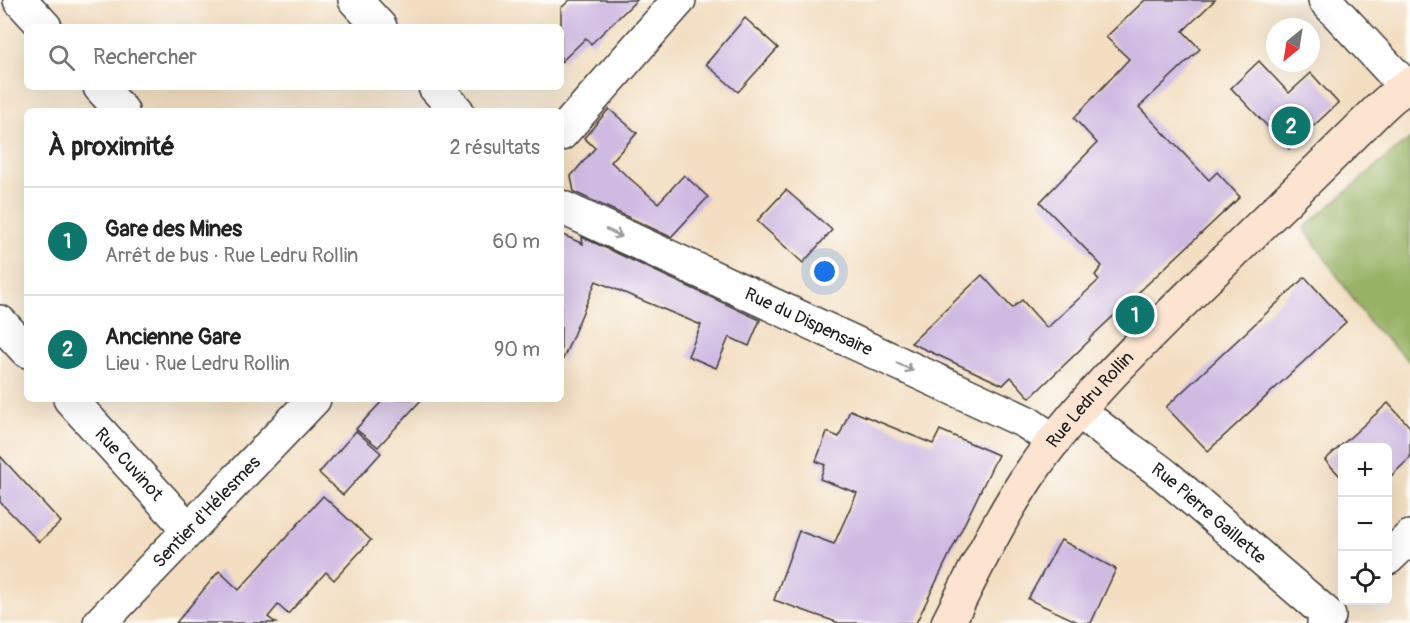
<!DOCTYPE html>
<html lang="fr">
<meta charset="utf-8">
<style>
:root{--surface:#fff;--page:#f6f6f6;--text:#222;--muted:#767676;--line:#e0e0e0;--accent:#0f766e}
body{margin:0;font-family:Pangolin,sans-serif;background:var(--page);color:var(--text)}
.controls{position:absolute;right:18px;bottom:18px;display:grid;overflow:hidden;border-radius:9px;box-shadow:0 6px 24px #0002}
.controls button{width:54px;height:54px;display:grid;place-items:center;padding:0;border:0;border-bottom:2px solid var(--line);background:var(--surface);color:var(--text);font:30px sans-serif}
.compass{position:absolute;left:1266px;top:18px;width:54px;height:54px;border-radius:50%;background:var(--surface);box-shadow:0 6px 24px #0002;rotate:210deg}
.you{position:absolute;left:825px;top:272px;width:21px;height:21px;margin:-15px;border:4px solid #fff;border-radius:50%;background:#1a73e8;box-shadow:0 0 0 9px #1a73e833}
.badge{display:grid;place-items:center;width:39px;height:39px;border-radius:50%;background:var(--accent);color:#fff;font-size:20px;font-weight:700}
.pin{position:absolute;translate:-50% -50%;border:3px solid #fff;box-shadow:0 2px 6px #0006}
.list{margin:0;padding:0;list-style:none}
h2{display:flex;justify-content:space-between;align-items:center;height:78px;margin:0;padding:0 24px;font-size:26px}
h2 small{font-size:20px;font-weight:400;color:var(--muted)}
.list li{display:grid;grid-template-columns:39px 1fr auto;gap:18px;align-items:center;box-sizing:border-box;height:108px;padding:0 24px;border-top:2px solid var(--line)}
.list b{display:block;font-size:22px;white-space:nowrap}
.list p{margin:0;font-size:20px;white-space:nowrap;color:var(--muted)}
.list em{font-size:20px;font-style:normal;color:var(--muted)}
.icon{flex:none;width:33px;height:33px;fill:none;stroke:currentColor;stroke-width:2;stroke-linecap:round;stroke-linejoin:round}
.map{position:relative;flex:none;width:1410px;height:623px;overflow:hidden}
.search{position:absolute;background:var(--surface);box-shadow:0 6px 24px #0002;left:24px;top:24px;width:540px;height:66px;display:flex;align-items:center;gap:15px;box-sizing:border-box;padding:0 21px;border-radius:9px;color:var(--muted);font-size:22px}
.panel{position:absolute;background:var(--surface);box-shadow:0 6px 24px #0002;left:24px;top:108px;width:540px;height:294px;border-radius:9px}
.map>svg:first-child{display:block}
.forest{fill:#97b265;stroke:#5a6740;stroke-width:1.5}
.building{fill:#cfbae2}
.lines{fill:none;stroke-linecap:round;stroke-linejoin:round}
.street-casing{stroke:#3c3935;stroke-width:36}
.secondary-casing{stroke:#3c3935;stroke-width:36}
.street{stroke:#fff;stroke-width:33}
.secondary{stroke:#fde4d1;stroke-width:33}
.oneway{stroke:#999}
.labels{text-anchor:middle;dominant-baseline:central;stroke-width:5;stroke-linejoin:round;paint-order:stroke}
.street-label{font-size:18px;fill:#1c1c1c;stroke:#fdfcf7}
</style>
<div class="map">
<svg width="1410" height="623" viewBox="0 0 1410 623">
<rect width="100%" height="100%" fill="#fdfcf7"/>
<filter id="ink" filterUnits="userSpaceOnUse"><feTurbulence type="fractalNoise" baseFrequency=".0167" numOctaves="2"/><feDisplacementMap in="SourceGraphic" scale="12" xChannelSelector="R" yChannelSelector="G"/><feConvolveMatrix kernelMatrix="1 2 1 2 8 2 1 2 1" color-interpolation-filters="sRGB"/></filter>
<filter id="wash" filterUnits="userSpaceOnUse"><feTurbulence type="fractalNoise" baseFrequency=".008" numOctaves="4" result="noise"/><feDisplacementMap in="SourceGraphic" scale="24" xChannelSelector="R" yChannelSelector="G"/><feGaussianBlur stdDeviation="1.35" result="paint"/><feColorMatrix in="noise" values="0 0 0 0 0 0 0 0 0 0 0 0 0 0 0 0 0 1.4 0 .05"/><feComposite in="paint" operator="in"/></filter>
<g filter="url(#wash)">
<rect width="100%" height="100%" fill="#f3dec1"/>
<path class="forest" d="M 1410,139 L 1410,362 L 1371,325 L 1304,228 L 1401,145 Z"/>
<g id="blocks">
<g class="building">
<path d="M 570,0 L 637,0 L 591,44 L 586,38 L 561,62 L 561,8 Z"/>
<path d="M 1145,0 L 1215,0 L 1183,31 L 1200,49 L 1139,107 L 1209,180 L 1217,172 L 1240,197 L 1089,339 L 1090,340 L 1030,398 L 1011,377 L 1003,385 L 911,343 L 982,275 L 1012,308 L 1022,300 L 1047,328 L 1099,280 L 1095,275 L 1102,266 L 1040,202 L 1097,143 L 1074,118 L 1129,59 L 1106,37 Z"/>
<path d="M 745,18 L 778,48 L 738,92 L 706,64 Z"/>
<path d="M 1259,61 L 1289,93 L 1311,73 L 1338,103 L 1289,149 L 1231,88 Z"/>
<path d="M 609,109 L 637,133 L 611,162 L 658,203 L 684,175 L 708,197 L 671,237 L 574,192 L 571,176 L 595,148 L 584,138 Z"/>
<path d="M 786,190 L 832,230 L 803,263 L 757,221 Z"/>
<path d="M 561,234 L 583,244 L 582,237 L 760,320 L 749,346 L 729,337 L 716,368 L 688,356 L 701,325 L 596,281 L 561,364 Z"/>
<path d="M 1305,277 L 1346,322 L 1208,451 L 1166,407 Z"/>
<path d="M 384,399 L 422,399 L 378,447 L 356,429 Z"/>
<path d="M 1388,403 L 1410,427 L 1410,458 L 1388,479 L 1388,447 L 1342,447 L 1342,478 L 1325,460 Z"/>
<path d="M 850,410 L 933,444 L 940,430 L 998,455 L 916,623 L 839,623 L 774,600 L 799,531 L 834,544 L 857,493 L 820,479 L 825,465 L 816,461 L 827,432 L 839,437 Z"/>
<path d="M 356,431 L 381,453 L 343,495 L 319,473 Z"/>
<path d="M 0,456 L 61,522 L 39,542 L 0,502 Z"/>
<path d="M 323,496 L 371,540 L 334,580 L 326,572 L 288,614 L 278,605 L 268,617 L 276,623 L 176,623 L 219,571 L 239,590 Z"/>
<path d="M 1061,540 L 1116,569 L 1091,623 L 1080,623 L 1028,599 Z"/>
</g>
</g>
</g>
<g filter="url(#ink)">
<use href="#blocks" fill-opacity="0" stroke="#3c3935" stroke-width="1.5"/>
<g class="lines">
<g class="street-casing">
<g id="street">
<path d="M 20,0 L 45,27"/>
<path d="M 355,0 L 380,27"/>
<path d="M 1325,0 L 1406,87"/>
<path d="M 100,87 L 122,111"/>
<path d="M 435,87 L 457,111"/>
<path d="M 561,134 L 679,0"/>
<path id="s1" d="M 561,207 L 1026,422 L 1054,441"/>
<path d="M 0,322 L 27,351"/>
<path id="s2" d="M 70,399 L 189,530"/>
<path id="s3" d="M 1079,410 C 1106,435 1137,453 1166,476 L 1329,616 L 1324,623"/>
<path d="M 1388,558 L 1410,537"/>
<path id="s4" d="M 100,623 L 314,399"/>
</g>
</g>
<g class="secondary-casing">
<g id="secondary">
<path id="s5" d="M 948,623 C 974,572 999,519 1031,472 C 1078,403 1143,341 1202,283 C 1261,225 1321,167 1380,108 L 1392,97 L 1410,84"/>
</g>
</g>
<use href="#street" class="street"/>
<use href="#secondary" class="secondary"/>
</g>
<defs><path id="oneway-shaft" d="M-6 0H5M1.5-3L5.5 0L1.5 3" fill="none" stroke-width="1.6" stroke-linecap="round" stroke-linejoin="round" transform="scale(1.5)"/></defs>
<g class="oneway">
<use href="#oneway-shaft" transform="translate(614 233) rotate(25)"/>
<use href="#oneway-shaft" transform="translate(905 367) rotate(25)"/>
</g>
</g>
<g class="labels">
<g class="street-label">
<text stroke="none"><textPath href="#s1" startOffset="273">Rue du Dispensaire</textPath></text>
<text stroke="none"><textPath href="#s5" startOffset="266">Rue Ledru Rollin</textPath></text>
<text stroke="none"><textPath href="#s2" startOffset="88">Rue Cuvinot</textPath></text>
<text stroke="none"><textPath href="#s4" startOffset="154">Sentier d'Hélesmes</textPath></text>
<text stroke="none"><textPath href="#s3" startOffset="166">Rue Pierre Gaillette</textPath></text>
</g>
</g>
</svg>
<div class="controls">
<button>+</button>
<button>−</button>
<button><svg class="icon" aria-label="locate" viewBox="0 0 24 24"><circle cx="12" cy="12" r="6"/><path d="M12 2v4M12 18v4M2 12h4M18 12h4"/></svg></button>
</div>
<svg class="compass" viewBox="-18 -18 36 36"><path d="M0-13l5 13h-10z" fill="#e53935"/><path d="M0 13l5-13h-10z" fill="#767676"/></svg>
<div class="you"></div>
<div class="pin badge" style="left:1135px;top:315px">1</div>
<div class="pin badge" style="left:1291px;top:126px">2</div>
<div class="search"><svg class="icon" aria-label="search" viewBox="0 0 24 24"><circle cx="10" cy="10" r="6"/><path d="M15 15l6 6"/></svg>Rechercher</div>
<section class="panel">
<h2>À proximité<small>2 résultats</small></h2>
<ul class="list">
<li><span class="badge">1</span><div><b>Gare des Mines</b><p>Arrêt de bus · Rue Ledru Rollin</p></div><em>60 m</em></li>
<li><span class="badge">2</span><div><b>Ancienne Gare</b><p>Lieu · Rue Ledru Rollin</p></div><em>90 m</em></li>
</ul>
</section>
</div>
